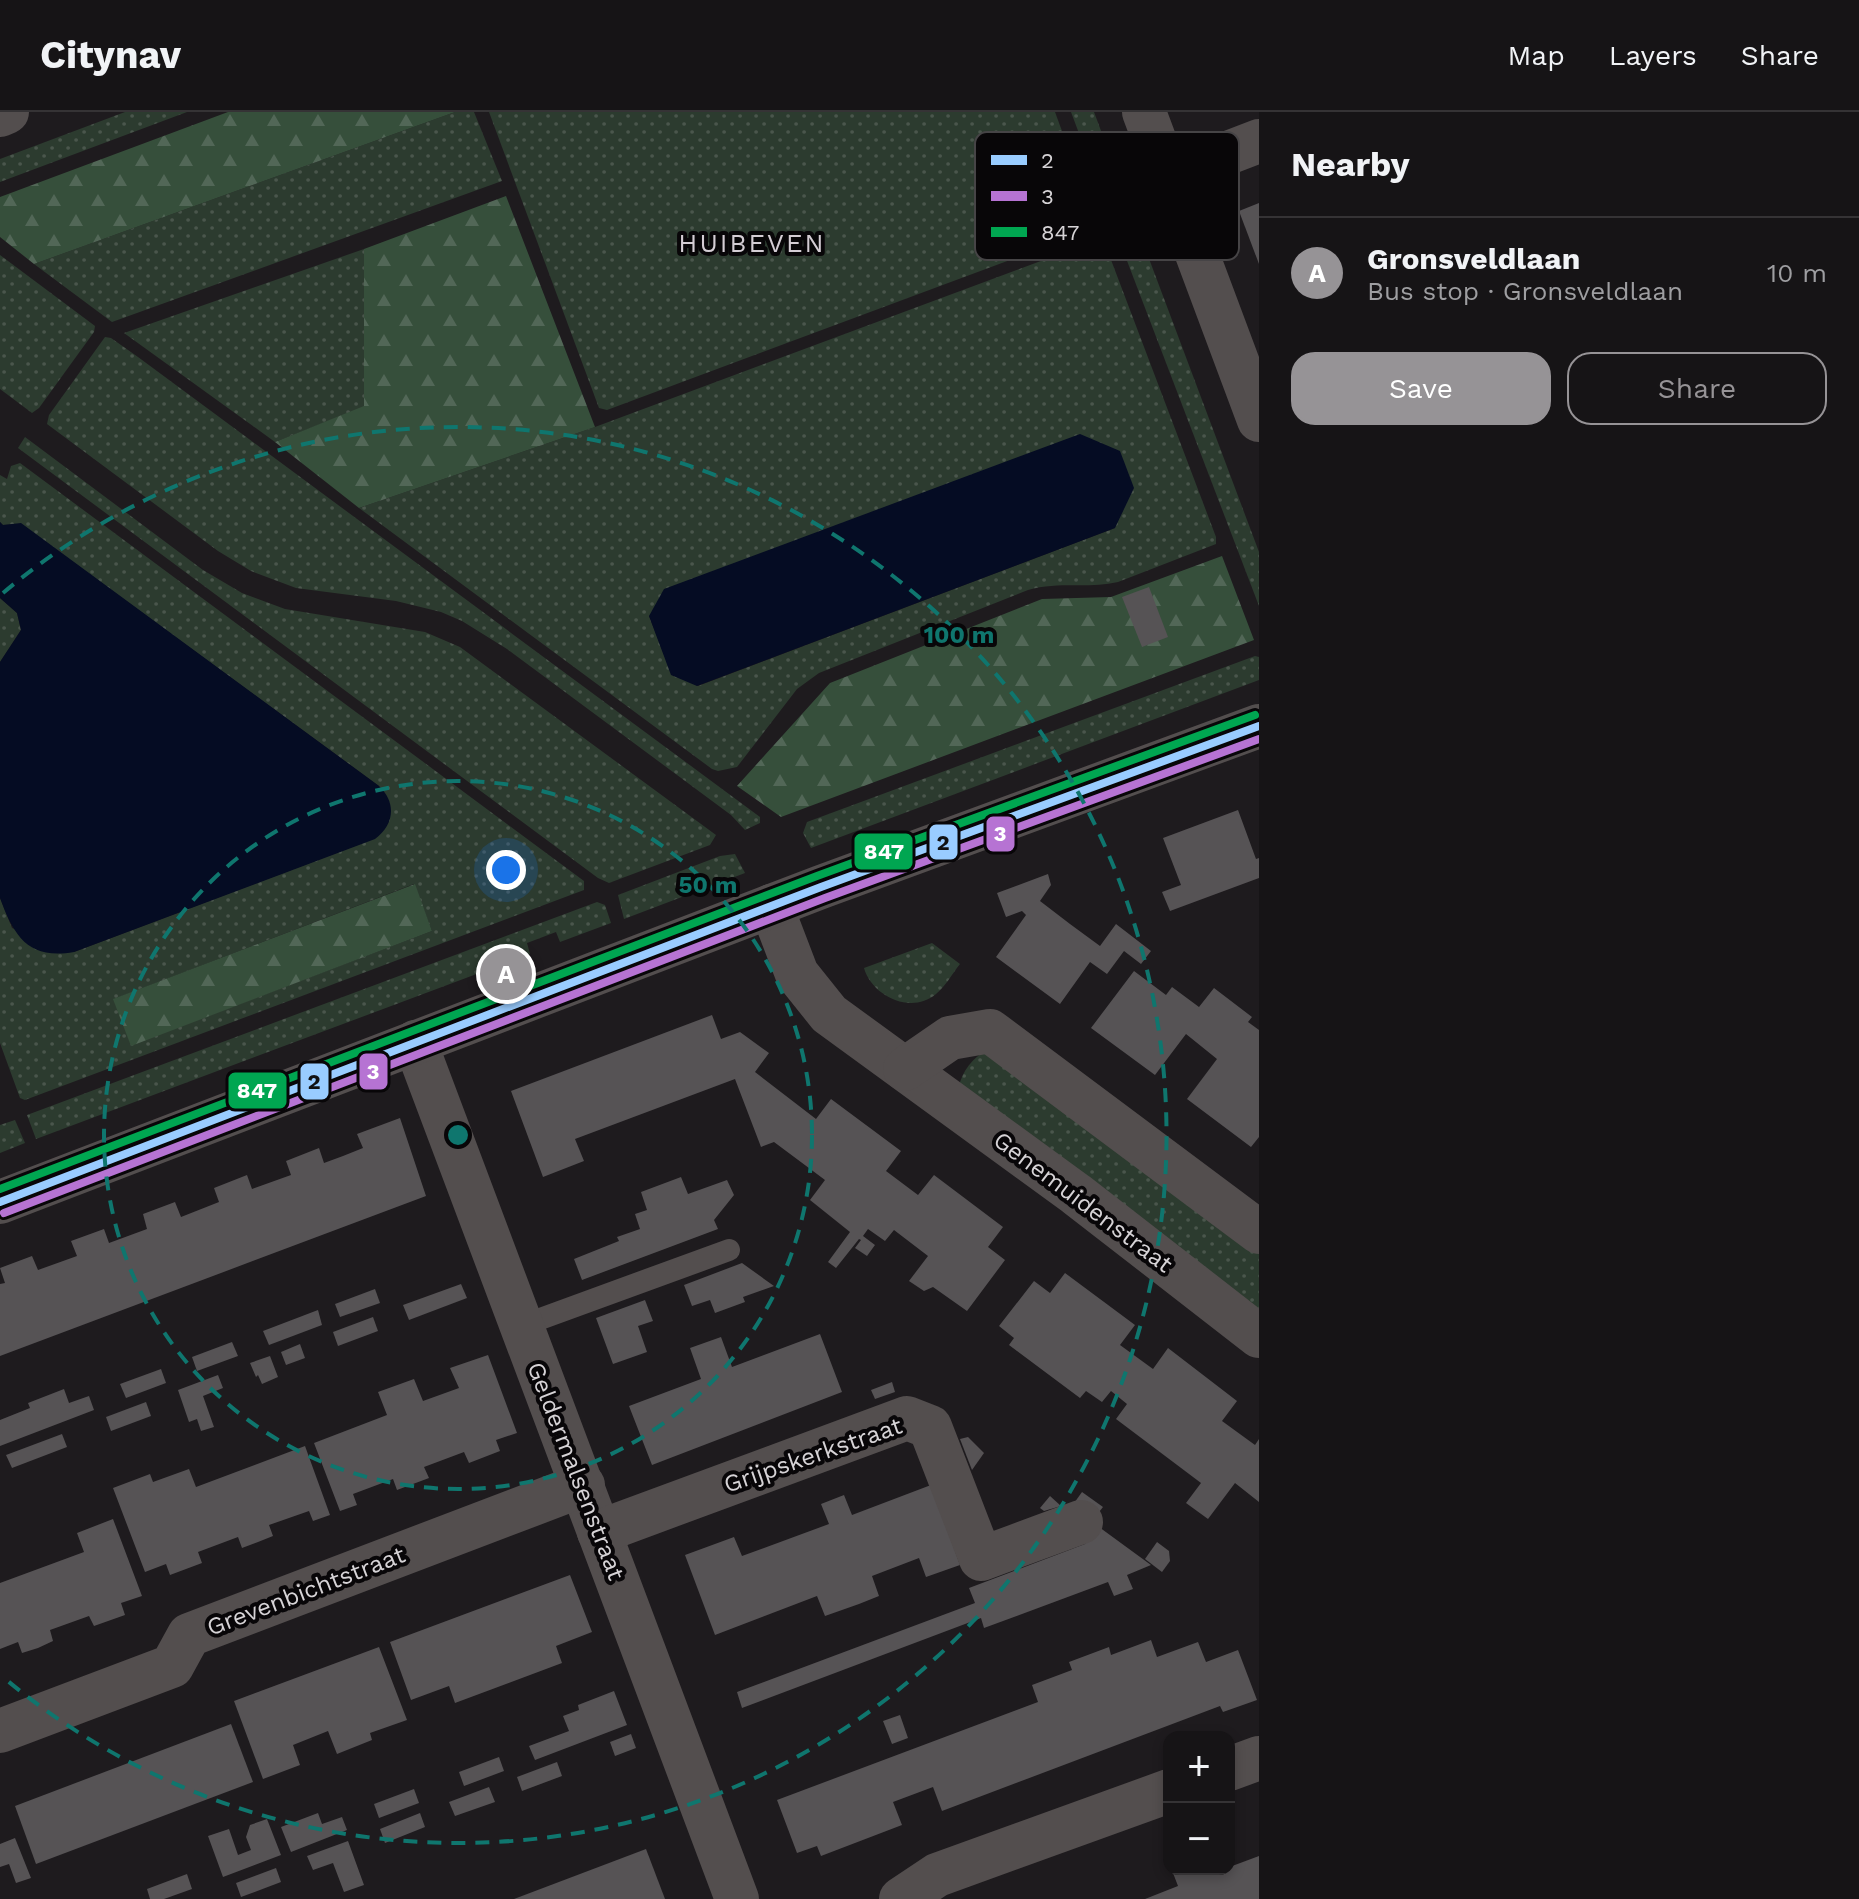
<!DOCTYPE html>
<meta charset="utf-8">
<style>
:root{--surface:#161416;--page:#1f1d1f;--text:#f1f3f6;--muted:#9e9ea1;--line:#353335;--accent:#969396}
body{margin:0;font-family:"Work Sans",sans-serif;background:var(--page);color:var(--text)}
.controls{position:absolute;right:24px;bottom:24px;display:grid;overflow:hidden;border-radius:16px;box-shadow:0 4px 12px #0003}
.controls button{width:72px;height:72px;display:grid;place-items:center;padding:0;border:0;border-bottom:2px solid var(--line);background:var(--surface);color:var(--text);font:40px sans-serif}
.you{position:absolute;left:506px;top:758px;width:28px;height:28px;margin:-20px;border:6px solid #fff;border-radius:50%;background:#1a73e8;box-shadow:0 0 0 12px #1a73e833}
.badge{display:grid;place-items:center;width:52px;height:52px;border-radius:50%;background:var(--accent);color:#fff;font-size:26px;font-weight:700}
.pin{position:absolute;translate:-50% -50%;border:4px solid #fff;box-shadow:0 2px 8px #0006}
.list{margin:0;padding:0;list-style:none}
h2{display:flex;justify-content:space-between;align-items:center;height:104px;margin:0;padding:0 32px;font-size:34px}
h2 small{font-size:26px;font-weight:400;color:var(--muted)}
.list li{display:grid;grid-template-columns:52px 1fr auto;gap:24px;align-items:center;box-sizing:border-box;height:112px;padding:0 32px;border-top:2px solid var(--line)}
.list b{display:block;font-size:30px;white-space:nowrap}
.list p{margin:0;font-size:26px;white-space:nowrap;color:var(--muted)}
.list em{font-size:26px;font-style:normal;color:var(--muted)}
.actions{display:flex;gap:16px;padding:24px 32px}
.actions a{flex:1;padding:18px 0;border:2px solid var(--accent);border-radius:24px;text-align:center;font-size:28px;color:var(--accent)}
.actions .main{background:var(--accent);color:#fff}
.map{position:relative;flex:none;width:1259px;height:1787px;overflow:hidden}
header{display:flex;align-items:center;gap:48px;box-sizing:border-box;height:112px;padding:0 40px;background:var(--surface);border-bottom:2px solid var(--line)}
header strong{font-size:38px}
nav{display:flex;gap:44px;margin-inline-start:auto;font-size:28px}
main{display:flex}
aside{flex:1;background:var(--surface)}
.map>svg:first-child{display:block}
.green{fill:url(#green-dots);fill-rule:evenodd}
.forest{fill:url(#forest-firs)}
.water{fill:#050c23}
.building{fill:#565355}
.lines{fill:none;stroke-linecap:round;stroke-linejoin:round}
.lane{stroke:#534e4e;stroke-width:22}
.street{stroke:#534e4e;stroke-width:44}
.bus-1-casing{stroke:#080608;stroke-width:14}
.bus-2-casing{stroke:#080608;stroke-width:14}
.bus-3-casing{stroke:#080608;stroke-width:14}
.bus-1{stroke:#9cf;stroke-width:8}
.bus-2{stroke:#b673d3;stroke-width:8}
.bus-3{stroke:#00a651;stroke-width:8}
.ring{fill:none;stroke:#0f766e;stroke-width:4;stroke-dasharray:14 10}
.labels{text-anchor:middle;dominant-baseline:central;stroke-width:8;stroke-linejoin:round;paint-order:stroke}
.street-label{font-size:24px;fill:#d6d3d6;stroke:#080608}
.neighbourhood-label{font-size:26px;letter-spacing:2px;fill:#d4cdd4;stroke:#080608}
.key{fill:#080608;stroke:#464446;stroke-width:2}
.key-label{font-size:22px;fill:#d6d3d6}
.centre{fill:#0f766e;stroke:#080608;stroke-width:4}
.ring-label{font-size:24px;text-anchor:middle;font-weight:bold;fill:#0f766e;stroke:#080608;stroke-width:8;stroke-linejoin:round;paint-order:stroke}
.line-badge{stroke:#080608;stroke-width:3}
.badge-label{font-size:22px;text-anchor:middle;font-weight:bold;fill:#fff}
.pale-badge-label{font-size:22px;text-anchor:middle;font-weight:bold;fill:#111}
</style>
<header>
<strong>Citynav</strong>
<nav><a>Map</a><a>Layers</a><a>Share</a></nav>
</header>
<main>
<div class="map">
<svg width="1259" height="1787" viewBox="0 0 1259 1787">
<defs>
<pattern id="green-dots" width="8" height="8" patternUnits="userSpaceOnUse" patternTransform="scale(2)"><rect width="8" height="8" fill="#2c3b2f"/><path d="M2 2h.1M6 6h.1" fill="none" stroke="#4a564c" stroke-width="1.8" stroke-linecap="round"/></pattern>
<pattern id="forest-firs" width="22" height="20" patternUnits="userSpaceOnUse" patternTransform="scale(2)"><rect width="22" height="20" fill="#364f3b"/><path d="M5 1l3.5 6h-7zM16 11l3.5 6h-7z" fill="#526757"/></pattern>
</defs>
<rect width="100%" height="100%" fill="#1e1b1e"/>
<g class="green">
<path d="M 125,0 L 187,0 L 0,70 L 0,47 Z"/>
<path d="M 455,0 L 474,0 L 502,69 L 112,210 L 34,152 Z"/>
<path d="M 489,0 L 1055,0 L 1096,112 L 1093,117 L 607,298 L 599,296 Z"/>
<path d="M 1071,0 L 1094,0 L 1132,102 L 1113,110 L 1111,107 Z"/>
<path d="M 1136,112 L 1259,440 L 1259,494 L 1116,120 Z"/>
<path d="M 1100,127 L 1105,132 L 1216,425 L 1216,432 L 1118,470 C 1089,477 1059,469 1028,478 L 819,561 L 797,577 L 737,655 L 718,659 L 712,657 L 359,396 L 595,315 ZM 1115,416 L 698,574 L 671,561 L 649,504 Z"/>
<path d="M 364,137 L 364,295 L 275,330 L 124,221 Z"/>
<path d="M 0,143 L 95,214 L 94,220 L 39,296 L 32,301 L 0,277 Z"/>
<path d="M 105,225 L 111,226 L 138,245 L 760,705 L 760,711 L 745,718 L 731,703 L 507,537 L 462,509 L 441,500 L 396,489 L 296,476 L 251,459 L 218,439 L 47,312 L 49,303 Z"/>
<path d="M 25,325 L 203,458 L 242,481 L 285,497 L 425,520 L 460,535 L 716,723 L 710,733 L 609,771 L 598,766 L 18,336 Z"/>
<path d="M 20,351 L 584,769 L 584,778 L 25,988 L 20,986 L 0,931 L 0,786 L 12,816 L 74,840 L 360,732 L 379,674 L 21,412 L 3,413 L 0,410 L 0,363 L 7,367 L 11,354 ZM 414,772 L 432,819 L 131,933 L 114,887 Z"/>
<path d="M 0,486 L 17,501 L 21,518 L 0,550 Z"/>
<path d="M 1255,544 L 1259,545 L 1259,568 L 811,736 L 803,721 L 807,710 Z"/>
<path d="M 735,742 L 745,761 L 624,807 L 618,783 L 720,744 Z"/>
<path d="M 597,790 L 605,793 L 611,811 L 560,830 L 556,820 L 527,831 L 530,842 L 36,1027 L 27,1003 Z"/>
<path d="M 932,831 L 960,852 C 952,862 945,875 936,882 C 911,903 872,884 864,856 Z"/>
<path d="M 986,939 L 1259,1131 L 1259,1208 L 959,974 C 962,960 973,945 986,939 Z"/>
<path d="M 15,1008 L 25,1031 L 0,1041 L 0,1013 Z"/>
</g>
<g class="forest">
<path d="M 228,0 L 455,0 L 34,152 L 0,125 L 0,85 Z"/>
<path d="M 506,84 L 595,315 L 359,396 L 275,330 L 364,294 L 364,137 Z"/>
<path d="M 1222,444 L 1254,528 L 781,705 L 737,674 L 830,571 L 1042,487 L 1111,485 Z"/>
<path d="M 415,772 L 432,819 L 131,934 L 113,887 Z"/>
</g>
<g class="water">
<path d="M 1080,322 L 1120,339 L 1134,376 L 1115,416 L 697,574 L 671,563 L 649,504 L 664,477 Z"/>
<path d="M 0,410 L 3,413 L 21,411 L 379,674 C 397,691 394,713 375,727 L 74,840 C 28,848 14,824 0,786 L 0,550 L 21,518 L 17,501 L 0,486 Z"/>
</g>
<g class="building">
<path d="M 1259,91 L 1259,152 L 1239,99 Z"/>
<path d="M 1149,475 L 1168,525 L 1142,535 L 1122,485 Z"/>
<path d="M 1238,698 L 1256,747 L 1259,746 L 1259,766 L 1170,799 L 1162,780 L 1181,773 L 1163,726 Z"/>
<path d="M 1048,762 L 1051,773 L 1040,789 L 1070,812 L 1100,834 L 1116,812 L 1151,839 L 1141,852 L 1124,839 L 1107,862 L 1090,850 L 1060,892 L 996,845 L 1026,803 L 1022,799 L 1006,805 L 997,781 Z"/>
<path d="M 1134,859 L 1166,883 L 1172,875 L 1199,895 L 1214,876 L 1252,905 L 1248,910 L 1259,918 L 1259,1025 L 1251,1035 L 1187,987 L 1217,947 L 1186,922 L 1155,963 L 1091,916 Z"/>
<path d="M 712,903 L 721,927 L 740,920 L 769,941 L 755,960 L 816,1007 L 831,987 L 901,1039 L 886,1059 L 918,1083 L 934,1063 L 1003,1115 L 988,1135 L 1005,1148 L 967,1199 L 933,1175 L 924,1179 L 909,1169 L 928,1144 L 894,1118 L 885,1129 L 868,1117 L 863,1124 L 875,1133 L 867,1144 L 855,1136 L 861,1128 L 859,1127 L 836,1156 L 828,1150 L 850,1120 L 810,1088 L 825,1068 L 774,1030 L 761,1035 L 735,967 L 575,1027 L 584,1049 L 543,1065 L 511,979 Z"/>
<path d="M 400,1006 L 426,1084 L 0,1244 L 0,1172 L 5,1171 L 0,1156 L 32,1144 L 38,1158 L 77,1144 L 71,1129 L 104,1117 L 109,1131 L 147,1117 L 143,1102 L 175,1090 L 181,1105 L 219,1090 L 214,1076 L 247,1063 L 252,1077 L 291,1063 L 286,1049 L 319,1036 L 324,1051 L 343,1044 L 363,1036 L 357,1022 Z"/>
<path d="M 681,1065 L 688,1082 L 727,1068 L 734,1083 L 714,1108 L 718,1117 L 582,1168 L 574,1147 L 619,1129 L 617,1125 L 640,1117 L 635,1102 L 647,1098 L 641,1080 Z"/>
<path d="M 742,1151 L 774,1174 L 743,1185 L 745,1190 L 715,1201 L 710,1188 L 692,1194 L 684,1173 Z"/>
<path d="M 1065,1161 L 1135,1213 L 1120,1233 L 1153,1257 L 1168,1236 L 1237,1289 L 1222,1309 L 1255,1333 L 1259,1327 L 1259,1390 L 1235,1371 L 1208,1407 L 1186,1391 L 1201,1371 L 1116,1307 L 1127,1292 L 1111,1279 L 1102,1290 L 1086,1279 L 1080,1286 L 1009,1233 L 1014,1226 L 999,1214 L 1034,1169 L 1050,1181 Z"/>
<path d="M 461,1172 L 467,1186 L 409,1208 L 403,1193 Z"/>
<path d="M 375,1177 L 380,1191 L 340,1205 L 335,1192 Z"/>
<path d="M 645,1188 L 653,1209 L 638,1214 L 647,1240 L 613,1252 L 596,1206 Z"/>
<path d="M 318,1198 L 322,1213 L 269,1233 L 263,1219 Z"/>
<path d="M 373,1205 L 378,1219 L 338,1234 L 333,1220 Z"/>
<path d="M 820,1222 L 842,1280 L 652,1353 L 629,1294 L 701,1267 L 690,1236 L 721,1225 L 732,1255 Z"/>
<path d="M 232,1230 L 238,1244 L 197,1259 L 192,1245 Z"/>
<path d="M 300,1232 L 305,1246 L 286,1253 L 281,1240 Z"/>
<path d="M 488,1243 L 517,1321 L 496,1328 L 500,1339 L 469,1351 L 464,1340 L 424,1355 L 429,1366 L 397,1378 L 393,1367 L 353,1382 L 357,1393 L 340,1399 L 314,1331 L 387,1303 L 378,1280 L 414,1267 L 423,1289 L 459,1276 L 450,1256 Z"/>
<path d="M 270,1244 L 278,1265 L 262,1272 L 258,1263 L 256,1265 L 250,1251 Z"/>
<path d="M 161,1257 L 166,1271 L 126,1286 L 120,1272 Z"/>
<path d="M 218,1263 L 223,1276 L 203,1284 L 214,1315 L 201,1319 L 197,1307 L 189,1310 L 178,1278 Z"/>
<path d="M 892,1270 L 895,1280 L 875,1287 L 871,1278 Z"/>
<path d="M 64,1277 L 69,1291 L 89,1284 L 94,1298 L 0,1334 L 0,1308 L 30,1296 L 28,1291 Z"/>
<path d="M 146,1290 L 151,1304 L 111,1319 L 106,1305 Z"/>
<path d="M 62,1322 L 67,1335 L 12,1356 L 6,1343 Z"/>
<path d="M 968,1325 L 984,1341 L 972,1358 L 960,1327 Z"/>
<path d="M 305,1334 L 330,1403 L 313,1409 L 309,1399 L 269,1413 L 273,1424 L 258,1430 L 242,1436 L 238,1425 L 198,1440 L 202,1451 L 170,1463 L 166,1452 L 145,1460 L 113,1376 L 150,1362 L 153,1370 L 189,1357 L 196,1375 Z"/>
<path d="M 931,1373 L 960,1453 L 926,1465 L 919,1446 L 872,1464 L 879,1484 L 859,1492 L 825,1504 L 817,1484 L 715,1523 L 685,1443 L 734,1425 L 742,1444 L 829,1412 L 821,1392 L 844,1383 L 852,1403 Z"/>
<path d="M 1082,1380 L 1103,1395 L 1092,1409 L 1072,1394 Z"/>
<path d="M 1050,1384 L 1061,1394 L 1044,1399 L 1040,1396 Z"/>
<path d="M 113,1407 L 142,1484 L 121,1491 L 125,1503 L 94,1514 L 89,1504 L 50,1518 L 53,1529 L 38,1536 L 22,1541 L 18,1530 L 0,1537 L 0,1471 L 84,1440 L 77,1421 Z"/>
<path d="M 1099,1415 L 1151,1453 L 1127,1463 L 1133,1477 L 1114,1484 L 1108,1470 L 984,1516 L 981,1506 L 742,1596 L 737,1580 L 975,1491 L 969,1476 L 1085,1432 Z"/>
<path d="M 1157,1430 L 1169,1439 L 1170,1449 L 1162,1460 L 1145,1447 Z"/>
<path d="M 570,1463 L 592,1520 L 556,1534 L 562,1551 L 455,1591 L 449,1574 L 411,1588 L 390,1530 Z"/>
<path d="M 1151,1528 L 1157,1545 L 1198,1530 L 1206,1550 L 1238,1538 L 1257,1588 L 1223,1600 L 1220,1594 L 942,1699 L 933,1675 L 893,1690 L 902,1713 L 821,1744 L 817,1734 L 797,1741 L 777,1688 L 1038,1590 L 1032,1573 L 1072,1558 L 1069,1550 L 1109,1535 L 1111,1543 Z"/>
<path d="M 379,1535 L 407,1608 L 370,1621 L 372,1628 L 337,1642 L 328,1619 L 293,1633 L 300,1653 L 263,1667 L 234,1589 Z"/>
<path d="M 614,1579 L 627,1613 L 535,1648 L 529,1634 L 569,1619 L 563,1604 L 579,1598 L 578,1593 Z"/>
<path d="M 900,1603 L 908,1626 L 892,1632 L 883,1609 Z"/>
<path d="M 231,1612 L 253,1670 L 36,1752 L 15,1694 Z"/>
<path d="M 631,1622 L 636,1636 L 615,1644 L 610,1630 Z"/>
<path d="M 499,1645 L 504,1659 L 464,1674 L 459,1660 Z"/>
<path d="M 557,1650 L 562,1664 L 522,1679 L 517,1665 Z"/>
<path d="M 489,1675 L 495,1690 L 455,1704 L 449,1690 Z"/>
<path d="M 414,1677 L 419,1691 L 379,1706 L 374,1692 Z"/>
<path d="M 318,1701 L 322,1712 L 342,1705 L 347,1718 L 291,1740 L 281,1715 Z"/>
<path d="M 420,1701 L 425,1715 L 385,1731 L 380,1717 Z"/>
<path d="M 267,1707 L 281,1743 L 223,1765 L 208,1724 L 229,1717 L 238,1743 L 251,1738 L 246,1725 L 250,1713 Z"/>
<path d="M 15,1726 L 31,1766 L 16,1771 L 9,1752 L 0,1755 L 0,1732 Z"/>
<path d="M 348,1729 L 364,1773 L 344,1780 L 333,1751 L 313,1758 L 307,1744 Z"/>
<path d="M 646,1737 L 665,1787 L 514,1787 Z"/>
<path d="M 1259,1744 L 1259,1787 L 1145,1787 L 1178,1774 L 1173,1761 L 1184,1757 L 1214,1757 L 1216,1760 Z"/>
<path d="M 276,1756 L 281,1770 L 241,1785 L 236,1771 Z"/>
<path d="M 187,1762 L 192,1777 L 164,1787 L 150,1787 L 147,1777 Z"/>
</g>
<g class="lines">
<path class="lane" d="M 521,1214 L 729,1138"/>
<g class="street">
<path d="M 1144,0 L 1259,308"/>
<path d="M 0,3 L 7,0"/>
<path d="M 1168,64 L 1259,29"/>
<path d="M 771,794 L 797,862 L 829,902 L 1076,1082 L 1259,1224"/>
<path d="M 415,930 L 737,1787"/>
<path d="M 905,957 L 950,926 L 990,919 L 1259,1120"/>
<path d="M 0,1090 L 821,775 L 1259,614"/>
<path d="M 599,1420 L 907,1306 L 930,1315 L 981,1447 L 1081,1410"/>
<path d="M 0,1619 L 172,1554 L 189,1523 L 583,1373"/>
<path d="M 1229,1657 L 1259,1646"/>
<path d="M 901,1787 L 937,1763 L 1169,1679"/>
</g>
<g class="bus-1-casing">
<path id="bus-1" d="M 0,1090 L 821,775 L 1259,614"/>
</g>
<g class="bus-2-casing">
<path id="bus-2" d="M 4,1101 L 825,786 L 1259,627"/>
</g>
<g class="bus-3-casing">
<path id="bus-3" d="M 0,1077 L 817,764 L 1255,603"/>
</g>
<use href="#bus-1" class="bus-1"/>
<use href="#bus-2" class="bus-2"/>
<use href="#bus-3" class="bus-3"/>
</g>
<g class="ring">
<circle cx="458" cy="1023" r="354"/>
<path d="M3 481A708 708 0 1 1 3 1565"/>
</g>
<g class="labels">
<g class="street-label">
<text transform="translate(1083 1090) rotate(37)">Genemuidenstraat</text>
<text transform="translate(813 1343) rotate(-19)">Grijpskerkstraat</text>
<text transform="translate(576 1359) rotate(69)">Geldermalsenstraat</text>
<text transform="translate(306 1479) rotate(-21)">Grevenbichtstraat</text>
</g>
<g class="neighbourhood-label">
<text x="752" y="131">HUIBEVEN</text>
</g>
</g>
<rect x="975" y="20" width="264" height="128" rx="12" class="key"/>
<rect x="991" y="43" width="36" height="10" fill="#9cf"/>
<rect x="991" y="79" width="36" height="10" fill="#b673d3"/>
<rect x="991" y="115" width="36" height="10" fill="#00a651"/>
<g class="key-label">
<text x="1041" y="56">2</text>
<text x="1041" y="92">3</text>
<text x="1041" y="128">847</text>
</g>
<circle cx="458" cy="1023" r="12" class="centre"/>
<g class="ring-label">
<text x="959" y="531">100 m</text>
<text x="708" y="781">50 m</text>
</g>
<g class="line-badge">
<rect x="985" y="703" width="31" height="38" rx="8" fill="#b673d3"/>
<rect x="928" y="711" width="31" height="38" rx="8" fill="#9cf"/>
<rect x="853" y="720" width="61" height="39" rx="8" fill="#00a651"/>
<rect x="358" y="940" width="31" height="39" rx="8" fill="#b673d3"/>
<rect x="299" y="950" width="31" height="39" rx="8" fill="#9cf"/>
<rect x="227" y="959" width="61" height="39" rx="8" fill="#00a651"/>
</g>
<g class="badge-label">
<text x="1000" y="729">3</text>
<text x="884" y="747">847</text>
<text x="373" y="967">3</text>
<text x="257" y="986">847</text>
</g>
<g class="pale-badge-label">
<text x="943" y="738">2</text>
<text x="314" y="977">2</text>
</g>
</svg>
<div class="controls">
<button>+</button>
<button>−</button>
</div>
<div class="you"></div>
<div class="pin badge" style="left:506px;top:862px">A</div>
</div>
<aside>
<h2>Nearby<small></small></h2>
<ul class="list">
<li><span class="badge">A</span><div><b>Gronsveldlaan</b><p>Bus stop · Gronsveldlaan</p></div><em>10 m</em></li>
</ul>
<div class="actions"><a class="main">Save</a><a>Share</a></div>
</aside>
</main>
